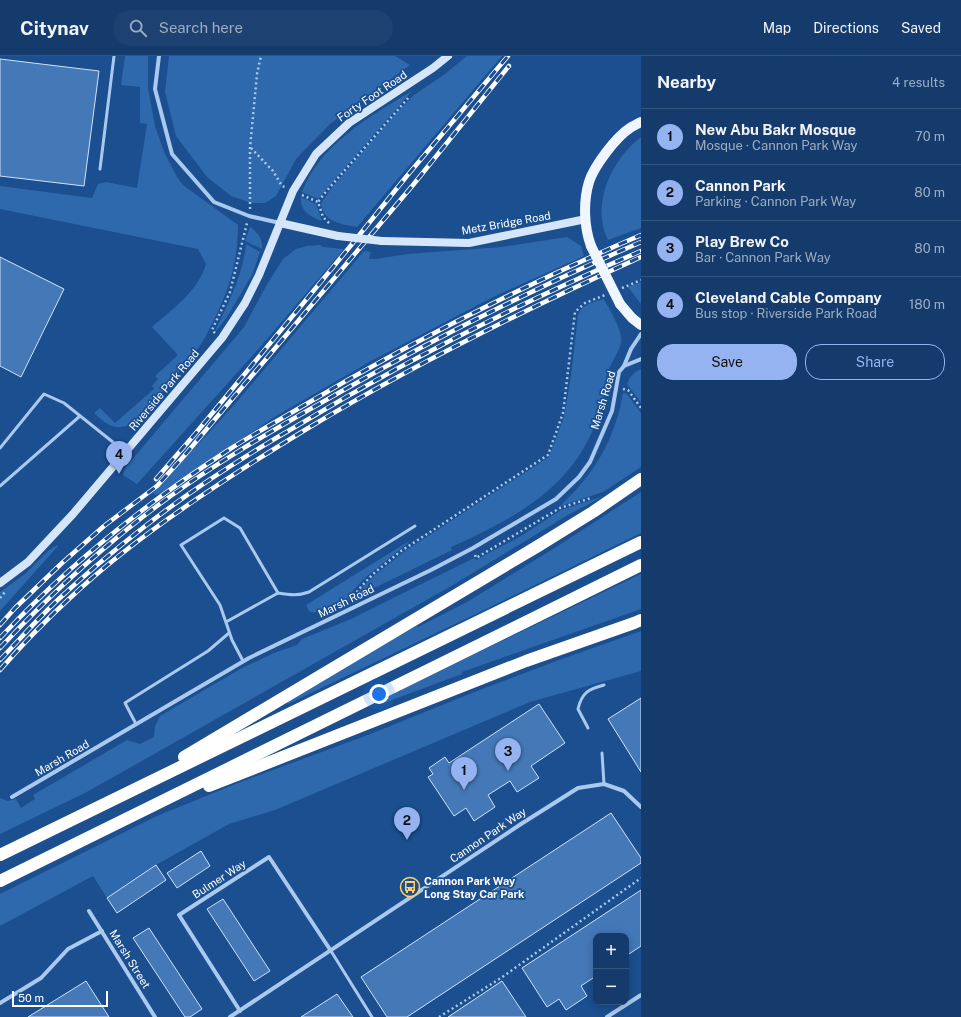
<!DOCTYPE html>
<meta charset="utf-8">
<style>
:root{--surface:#143b6b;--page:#1d4271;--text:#f1f3f6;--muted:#9dadc1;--line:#33557e;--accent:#95b2f1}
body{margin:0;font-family:"Public Sans",sans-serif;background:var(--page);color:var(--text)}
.controls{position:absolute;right:12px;bottom:12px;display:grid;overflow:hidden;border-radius:8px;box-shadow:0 2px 10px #0003}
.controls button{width:36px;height:36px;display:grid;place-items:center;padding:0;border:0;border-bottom:1px solid var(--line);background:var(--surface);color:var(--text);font:20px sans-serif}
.scale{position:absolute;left:12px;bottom:10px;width:96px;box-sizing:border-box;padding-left:4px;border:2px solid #fff;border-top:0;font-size:11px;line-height:14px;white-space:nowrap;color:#fff;-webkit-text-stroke:3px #1b4f8f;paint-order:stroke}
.you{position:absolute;left:379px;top:638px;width:14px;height:14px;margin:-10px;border:3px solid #fff;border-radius:50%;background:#1a73e8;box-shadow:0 0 0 6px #1a73e833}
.badge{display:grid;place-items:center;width:26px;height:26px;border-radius:50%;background:var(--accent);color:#111;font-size:13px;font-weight:700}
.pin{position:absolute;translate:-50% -33px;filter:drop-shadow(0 1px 2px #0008)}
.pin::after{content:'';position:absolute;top:21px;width:14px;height:12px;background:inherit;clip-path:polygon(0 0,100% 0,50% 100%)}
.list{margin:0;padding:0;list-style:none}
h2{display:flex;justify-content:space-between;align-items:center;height:52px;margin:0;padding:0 16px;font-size:17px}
h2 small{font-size:13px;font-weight:400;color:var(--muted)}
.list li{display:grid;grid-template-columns:26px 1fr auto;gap:12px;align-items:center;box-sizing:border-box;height:56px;padding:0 16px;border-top:1px solid var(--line)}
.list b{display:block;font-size:15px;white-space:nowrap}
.list p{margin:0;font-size:13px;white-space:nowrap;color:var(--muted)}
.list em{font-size:13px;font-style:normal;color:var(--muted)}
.actions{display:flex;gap:8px;padding:12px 16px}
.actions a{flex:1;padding:9px 0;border:1px solid var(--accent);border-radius:16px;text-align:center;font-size:14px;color:var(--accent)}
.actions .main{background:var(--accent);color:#111}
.icon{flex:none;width:22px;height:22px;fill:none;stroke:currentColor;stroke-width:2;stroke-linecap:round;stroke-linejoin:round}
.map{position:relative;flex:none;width:641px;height:961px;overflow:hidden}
header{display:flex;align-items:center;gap:24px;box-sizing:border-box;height:56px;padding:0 20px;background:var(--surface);border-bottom:1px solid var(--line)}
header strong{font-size:19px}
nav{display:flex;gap:22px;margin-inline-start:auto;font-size:14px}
.search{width:280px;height:36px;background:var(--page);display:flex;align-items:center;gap:10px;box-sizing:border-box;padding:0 14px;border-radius:22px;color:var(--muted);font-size:15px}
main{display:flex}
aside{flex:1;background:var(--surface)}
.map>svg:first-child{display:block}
.green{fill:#2e69ad}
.building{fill:#4478b7;stroke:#cfe3fa}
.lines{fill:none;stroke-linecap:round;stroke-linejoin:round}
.path{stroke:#a9c9ee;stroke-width:2.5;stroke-dasharray:2 3;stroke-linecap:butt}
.lane{stroke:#a9c9ee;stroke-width:3}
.street{stroke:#a9c9ee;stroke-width:4}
.secondary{stroke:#d6e6fa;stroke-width:8}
.primary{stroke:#f0f6ff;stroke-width:10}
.highway{stroke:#fff;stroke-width:12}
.rail-casing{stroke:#fff;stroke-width:4.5}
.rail{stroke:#1b4f8f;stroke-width:3;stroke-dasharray:9;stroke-linecap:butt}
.secondary-bridge{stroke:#d6e6fa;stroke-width:8}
.primary-bridge{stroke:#f0f6ff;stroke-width:10}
.labels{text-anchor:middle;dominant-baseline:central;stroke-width:3.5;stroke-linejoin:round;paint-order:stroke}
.street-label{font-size:11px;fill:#fff;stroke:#1b4f8f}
.poi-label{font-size:11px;font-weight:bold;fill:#fff;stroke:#1b4f8f;text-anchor:start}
</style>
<header>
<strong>Citynav</strong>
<div class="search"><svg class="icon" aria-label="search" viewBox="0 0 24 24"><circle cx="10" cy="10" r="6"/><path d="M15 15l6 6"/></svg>Search here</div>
<nav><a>Map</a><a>Directions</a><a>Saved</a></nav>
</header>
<main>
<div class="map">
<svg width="641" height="961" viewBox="0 0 641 961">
<rect width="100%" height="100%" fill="#1b4f8f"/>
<g class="green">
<path d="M 125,0 L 148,0 L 148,32 L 155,70 L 164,96 L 177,121 L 183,129 L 238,169 C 238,207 229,233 213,266 C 209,273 206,281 201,288 C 182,315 159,340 137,365 C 118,377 108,370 94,357 L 100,352 L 115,367 L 154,333 L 152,330 L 158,323 L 155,320 L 178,299 L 152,271 C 173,253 198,235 206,208 L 198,193 L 0,153 L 0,130 L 92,142 L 98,128 L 106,126 L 137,132 L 147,68 L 140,67 L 140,31 L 121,29 Z"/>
<path d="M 169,0 L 395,0 L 410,9 L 330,68 L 296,103 L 276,140 L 265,147 L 251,147 L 231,140 L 207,121 L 176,80 L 165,36 Z"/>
<path d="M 467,0 L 502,0 L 357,171 C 341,168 323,166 321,147 L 333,130 L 397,56 L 414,39 L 445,18 Z"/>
<path d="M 412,35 L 318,143 L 302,136 C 319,89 372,59 412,35 Z"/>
<path d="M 641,81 L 641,172 L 608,184 C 590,148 612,103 641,81 Z"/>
<path d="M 301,141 L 316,148 L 322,165 C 310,161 300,155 301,141 Z"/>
<path d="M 250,171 C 258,176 263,183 262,193 L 245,185 Z"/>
<path d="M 567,181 L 581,190 L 584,200 L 493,241 L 371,305 L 276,360 L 161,437 L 155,439 L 153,437 L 235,348 L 364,195 L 371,196 L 369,203 L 376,203 L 407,198 L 502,191 Z"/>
<path d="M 246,188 L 260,196 L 252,219 L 227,261 L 217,274 L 216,273 C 229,246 243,218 246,188 Z"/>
<path d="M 320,189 L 323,191 L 344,193 L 262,289 L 137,428 L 123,419 L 125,412 L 244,271 L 266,230 L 283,203 L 296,193 L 307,190 Z"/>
<path d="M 641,226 L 641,248 L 628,231 Z"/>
<path d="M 604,243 C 609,253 624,276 621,287 C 618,299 609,309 606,321 C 605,326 606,331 605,336 C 603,347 599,360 594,371 C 569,434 510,465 451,491 L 452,494 L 358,540 L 359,535 L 375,519 L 405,495 L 549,401 L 564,361 L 571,320 L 578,259 C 582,248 594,246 604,243 Z"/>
<path d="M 641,313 L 641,347 L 627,328 C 630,320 634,316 641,313 Z"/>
<path d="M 623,337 L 627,338 L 641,357 L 641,411 L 603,436 L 560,450 C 569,441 578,432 586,422 C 605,398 618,368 623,337 Z"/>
<path d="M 641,436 L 641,477 L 480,556 L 288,648 L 286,643 L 417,570 L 418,571 L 467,546 L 553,493 Z"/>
<path d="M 604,440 L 568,459 L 453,529 L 140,706 L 85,737 L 0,778 L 0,742 L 8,745 L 16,743 L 21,752 L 35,743 L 33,739 L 127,684 L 140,688 L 154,681 L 155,670 L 160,660 L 242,612 L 274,597 L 297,589 L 302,583 L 351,563 L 474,502 L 476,504 L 521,480 L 561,454 Z"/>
<path d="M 409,485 L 407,488 L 366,521 L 353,534 L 350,544 C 342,547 317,561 309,555 C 309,554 306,550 306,549 Z"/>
<path d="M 57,489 L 58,490 L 0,555 L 0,536 L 25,518 L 48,495 Z"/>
<path d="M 641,518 L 641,553 L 462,616 L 462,618 L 384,647 L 381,643 Z"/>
<path d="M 641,575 L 641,615 L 530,646 L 275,754 L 229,768 L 156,809 L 107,842 L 93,820 L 0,870 L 0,838 L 157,760 L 238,727 L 373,677 L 472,637 L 559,604 Z"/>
</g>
<g class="building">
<path d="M 0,3 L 99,15 L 84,130 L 0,120 Z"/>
<path d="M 0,201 L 64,233 L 21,321 L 0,310 Z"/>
<path d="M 641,642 L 641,716 L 608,663 Z"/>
<path d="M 539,648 L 565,687 L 531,710 L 539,722 L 517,736 L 510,725 L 488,739 L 495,751 L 474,765 L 466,752 L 454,760 L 428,721 L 433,718 L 429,712 L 445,701 L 449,707 Z"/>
<path d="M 611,757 L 641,802 L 641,807 L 407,961 L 387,961 L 361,921 Z"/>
<path d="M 201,795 L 210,810 L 177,832 L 167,817 Z"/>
<path d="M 156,809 L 166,824 L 117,857 L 107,842 Z"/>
<path d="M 641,834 L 641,890 L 626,900 L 626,880 L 596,880 L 596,920 L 581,930 L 587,940 L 566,954 L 559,943 L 547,951 L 522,912 Z"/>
<path d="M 223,843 L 270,915 L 254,925 L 207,853 Z"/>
<path d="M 149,872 L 202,953 L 190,961 L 185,961 L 133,882 Z"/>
<path d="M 86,925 L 109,961 L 28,961 Z"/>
<path d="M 502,925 L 526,961 L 448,961 Z"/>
<path d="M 337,938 L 353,961 L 301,961 Z"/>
</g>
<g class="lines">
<g class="path">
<path d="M 251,92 L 273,115 L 282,130 L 285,131"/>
<path d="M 302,139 L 318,146"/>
<path d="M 250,153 L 250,92 L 257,18 L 261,0"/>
<path d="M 329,167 L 323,161 L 318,146 L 324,138 L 409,41"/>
<path d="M 622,232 L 641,224"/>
<path d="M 215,277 L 212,274 L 230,236 L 247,167"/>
<path d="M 623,333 L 628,334 L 641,352"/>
<path d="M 475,499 L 476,502 L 560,452 L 591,442"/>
<path d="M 355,541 L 358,534 L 373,518 L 401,495 L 548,399 L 563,357 L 575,256 L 585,247 L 605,239"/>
<path d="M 0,542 L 5,536"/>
<path d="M 439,961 L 501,922 L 641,822"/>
</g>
<g class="lane">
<path d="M 100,113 L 114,0"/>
<path d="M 0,392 L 44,338 L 64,347 L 124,395"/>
<path d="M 0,430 L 80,360"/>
<path d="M 278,537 C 290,539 298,540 309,536 L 415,470"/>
<path d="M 226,566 L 278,537 L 240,472 L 224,462 L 181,489 L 220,549 L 232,584 L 243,605"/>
<path d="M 136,668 L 125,647 L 128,645 L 208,595 L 229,577"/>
<path d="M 588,672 L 578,653 C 582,636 589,633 604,629"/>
<path d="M 602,697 L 604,728"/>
<path d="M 331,895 L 372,961"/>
</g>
<g class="street">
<path d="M 159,0 L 155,33 L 172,98 L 214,146 L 249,160 L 280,167"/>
<path d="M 624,310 L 641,303"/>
<path d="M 12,741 L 249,602 L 431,514 L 473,492 L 556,443 L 579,421 L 590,406 L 612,355 L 619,316 L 624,310 L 631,293 L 641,278"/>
<path d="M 89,855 L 155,961"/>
<path d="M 0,947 L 41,922 L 68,893 L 102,875"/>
<path d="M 240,955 L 179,859 L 269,801 L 331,895"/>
<path d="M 230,961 L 521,768 L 578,732 L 604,728 L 624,735 L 641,751"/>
<path d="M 607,961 L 641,939"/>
</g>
<g class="secondary">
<path d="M 280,167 L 338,180"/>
<path d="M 382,185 L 469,187 L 586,163"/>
<path d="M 0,527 L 28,506 L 73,458 L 222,282 L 245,247 L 259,219 L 293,135 L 316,98 L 349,67 L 433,12 L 448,0"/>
</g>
<g class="primary">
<path d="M 591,190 C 584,171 583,146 589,126 C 594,110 616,81 630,72 C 633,70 637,68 641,66"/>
<path d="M 620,248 L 632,262 L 641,269"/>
</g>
<g class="highway">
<path d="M 184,701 L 538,490 L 593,456 L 641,423"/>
<path d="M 209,730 L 526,605 L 634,567 L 641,564"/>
<path d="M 0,799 L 641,486"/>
<path d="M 0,825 L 641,509"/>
</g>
<g class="rail-casing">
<g id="rail">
<path d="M 156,423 L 195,378 L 348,193 L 406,121 L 508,0"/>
<path d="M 0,569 L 15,552 L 62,507 L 104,470 L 157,430 L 184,400 L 413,129 L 509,10"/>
<path d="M 0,582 C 68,509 146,447 230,393 C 252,379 274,367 296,354 C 407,288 522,230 641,179"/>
<path d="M 0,592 C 42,547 87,505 135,467 C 197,417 273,374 342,335 C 439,280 539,230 641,186"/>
<path d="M 0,604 C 21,582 40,560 62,540 C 88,516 116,493 144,471 C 191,434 243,401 295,371 C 406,304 522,246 641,195"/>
<path d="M 0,614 C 21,590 46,564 70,542 C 138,478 225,423 305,374 C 413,309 526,253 641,201"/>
</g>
</g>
<use href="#rail" class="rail"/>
<path class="secondary-bridge" d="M 338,180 L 382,185"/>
<path class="primary-bridge" d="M 591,190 L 620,248"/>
</g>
<defs>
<g id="bus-ring" transform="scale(1)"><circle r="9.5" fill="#1b4f8f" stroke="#ffd166" stroke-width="1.5"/><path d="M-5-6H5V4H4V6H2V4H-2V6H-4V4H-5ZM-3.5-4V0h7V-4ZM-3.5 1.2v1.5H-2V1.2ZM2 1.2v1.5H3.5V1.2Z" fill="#ffd166"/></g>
</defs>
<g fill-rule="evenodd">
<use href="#bus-ring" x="410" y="831"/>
</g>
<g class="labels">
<g class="street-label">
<text transform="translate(372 40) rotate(-34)">Forty Foot Road</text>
<text transform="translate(506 167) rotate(-10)">Metz Bridge Road</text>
<text transform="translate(164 334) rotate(-50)">Riverside Park Road</text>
<text transform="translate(603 344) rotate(-73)">Marsh Road</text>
<text transform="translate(346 545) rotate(-26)">Marsh Road</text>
<text transform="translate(62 702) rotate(-30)">Marsh Road</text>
<text transform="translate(488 779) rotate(-34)">Cannon Park Way</text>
<text transform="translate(219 823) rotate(-33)">Bulmer Way</text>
<text transform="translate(130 903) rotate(58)">Marsh Street</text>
</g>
<g class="poi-label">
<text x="424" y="825">Cannon Park Way<tspan x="424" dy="13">Long Stay Car Park</tspan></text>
</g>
</g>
</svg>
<div class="controls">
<button>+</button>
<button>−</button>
</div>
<div class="scale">50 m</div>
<div class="you"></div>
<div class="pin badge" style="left:464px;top:734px">1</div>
<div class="pin badge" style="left:407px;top:784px">2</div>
<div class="pin badge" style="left:508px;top:715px">3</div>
<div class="pin badge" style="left:119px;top:418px">4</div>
</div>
<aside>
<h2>Nearby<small>4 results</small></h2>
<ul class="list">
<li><span class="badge">1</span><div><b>New Abu Bakr Mosque</b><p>Mosque · Cannon Park Way</p></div><em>70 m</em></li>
<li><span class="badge">2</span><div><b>Cannon Park</b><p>Parking · Cannon Park Way</p></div><em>80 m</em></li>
<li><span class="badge">3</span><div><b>Play Brew Co</b><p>Bar · Cannon Park Way</p></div><em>80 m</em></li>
<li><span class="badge">4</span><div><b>Cleveland Cable Company</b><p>Bus stop · Riverside Park Road</p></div><em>180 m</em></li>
</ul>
<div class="actions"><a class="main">Save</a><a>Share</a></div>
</aside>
</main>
